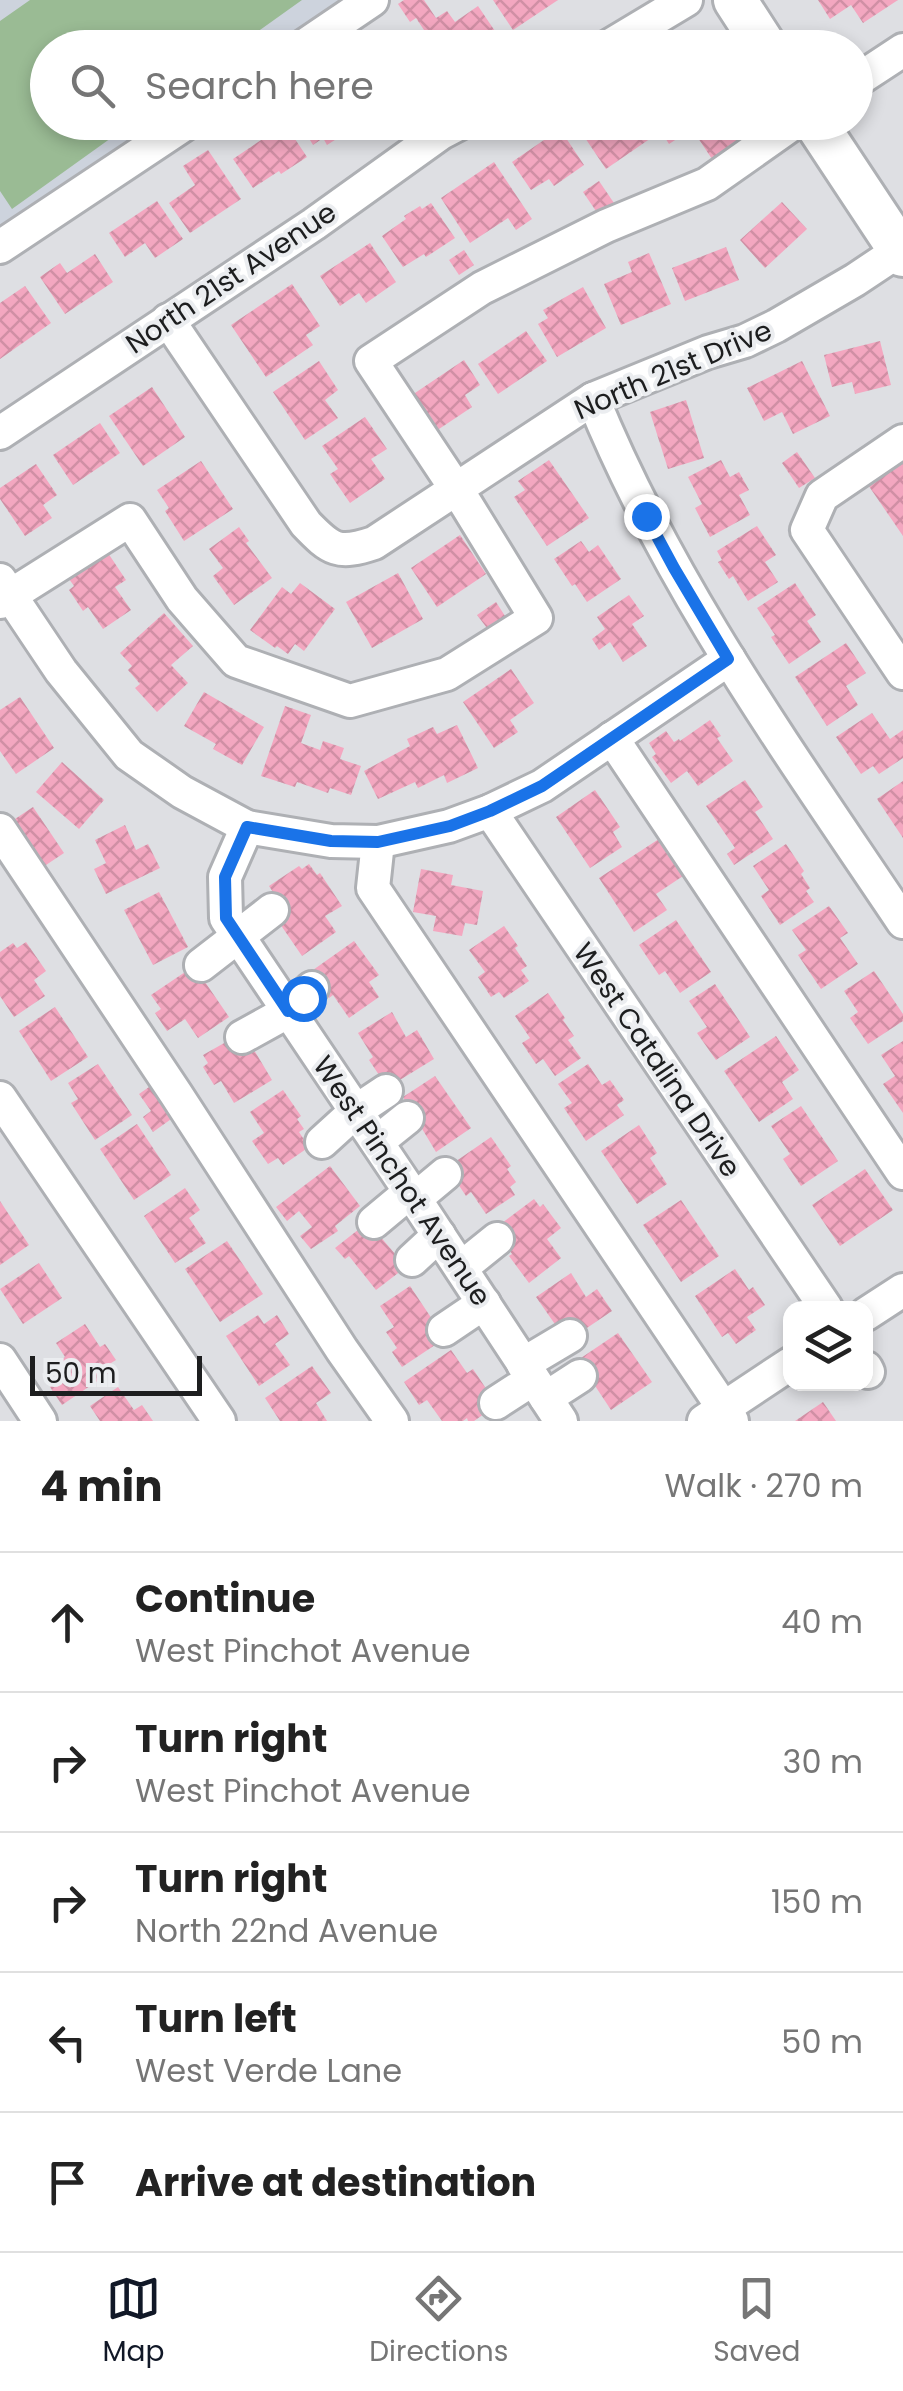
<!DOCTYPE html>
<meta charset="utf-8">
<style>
:root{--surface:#fff;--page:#f6f6f6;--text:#222;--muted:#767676;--line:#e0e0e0;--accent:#111827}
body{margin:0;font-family:Poppins,sans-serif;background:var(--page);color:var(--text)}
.controls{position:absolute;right:30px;bottom:30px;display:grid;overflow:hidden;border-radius:20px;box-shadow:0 5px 15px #0003}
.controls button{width:90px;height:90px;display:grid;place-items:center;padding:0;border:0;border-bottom:2px solid var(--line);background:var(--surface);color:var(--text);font:50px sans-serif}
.scale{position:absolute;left:30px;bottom:25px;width:172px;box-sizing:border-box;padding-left:10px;border:5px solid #1d1e1f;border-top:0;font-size:28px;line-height:35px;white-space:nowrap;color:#1d1e1f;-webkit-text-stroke:8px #ebedf0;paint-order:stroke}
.stop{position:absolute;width:30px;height:30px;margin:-22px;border:8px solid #1a73e8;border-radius:50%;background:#fff}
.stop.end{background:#1a73e8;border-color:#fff;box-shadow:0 2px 10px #0008}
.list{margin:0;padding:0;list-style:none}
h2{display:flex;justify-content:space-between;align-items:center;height:130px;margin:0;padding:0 40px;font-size:42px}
h2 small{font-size:32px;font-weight:400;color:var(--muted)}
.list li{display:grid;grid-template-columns:65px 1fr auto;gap:30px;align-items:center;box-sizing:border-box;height:140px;padding:0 40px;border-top:2px solid var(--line)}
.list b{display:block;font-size:38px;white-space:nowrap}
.list p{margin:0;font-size:32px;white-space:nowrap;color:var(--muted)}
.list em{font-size:32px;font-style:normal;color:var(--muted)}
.icon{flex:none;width:55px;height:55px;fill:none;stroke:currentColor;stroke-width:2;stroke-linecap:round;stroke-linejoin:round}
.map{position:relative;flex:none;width:903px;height:1421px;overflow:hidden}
.search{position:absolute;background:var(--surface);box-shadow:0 5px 15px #0003;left:30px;right:30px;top:30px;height:110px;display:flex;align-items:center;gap:25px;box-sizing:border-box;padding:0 35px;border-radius:55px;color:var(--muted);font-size:38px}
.sheet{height:830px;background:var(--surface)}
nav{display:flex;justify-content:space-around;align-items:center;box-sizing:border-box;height:140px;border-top:2px solid var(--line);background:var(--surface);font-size:28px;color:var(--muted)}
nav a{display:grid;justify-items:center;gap:5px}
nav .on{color:var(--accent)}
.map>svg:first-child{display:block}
.built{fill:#cdd3dd}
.garden{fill:#9abb94}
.building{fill:url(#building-cross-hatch)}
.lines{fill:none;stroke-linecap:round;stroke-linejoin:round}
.minor-casing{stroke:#aeb0b4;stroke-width:38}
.major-casing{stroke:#aeb0b4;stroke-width:48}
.minor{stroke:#fff;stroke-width:32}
.major{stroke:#fff;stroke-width:42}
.route{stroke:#1a73e8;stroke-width:12}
.labels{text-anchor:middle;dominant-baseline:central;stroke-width:8;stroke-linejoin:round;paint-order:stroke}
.street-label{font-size:28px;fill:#1d1e1f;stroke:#ebedf0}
</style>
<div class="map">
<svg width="903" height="1421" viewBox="0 0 903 1421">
<defs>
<pattern id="building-cross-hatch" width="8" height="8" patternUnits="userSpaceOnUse" patternTransform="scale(2.5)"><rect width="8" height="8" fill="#f3a7c0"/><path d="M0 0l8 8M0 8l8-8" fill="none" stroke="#d08fa5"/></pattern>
</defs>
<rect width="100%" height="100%" fill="#dedfe3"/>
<path class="built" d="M 0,0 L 353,0 L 281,47 L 48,48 L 48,122 L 168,123 L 0,233 Z"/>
<path class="garden" d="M 30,0 L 302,0 L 236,47 L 48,48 L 48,122 L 132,123 L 12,209 L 0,191 L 0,21 Z"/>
<g class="building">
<path d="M 404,0 L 424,0 L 436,18 L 447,11 L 455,22 L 478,6 L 499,37 L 483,48 L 436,48 L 416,18 L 410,22 L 398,4 Z"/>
<path d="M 493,0 L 558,0 L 513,30 Z"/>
<path d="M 818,0 L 898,0 L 863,23 L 851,5 L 830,19 Z"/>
<path d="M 299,122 L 343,122 L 349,131 L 327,145 L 323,138 L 313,145 Z"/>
<path d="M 582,122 L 645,122 L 654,136 L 606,169 L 577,126 Z"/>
<path d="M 655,122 L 732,122 L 745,142 L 714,162 L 692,129 L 669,144 Z"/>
<path d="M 285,124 L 307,157 L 281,174 L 279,171 L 253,188 L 233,159 Z"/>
<path d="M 560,129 L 584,165 L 554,186 L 549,179 L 531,190 L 512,162 Z"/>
<path d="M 208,150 L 241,199 L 190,233 L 169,203 L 195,185 L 183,166 Z"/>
<path d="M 494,162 L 532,219 L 516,230 L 508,218 L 470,243 L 441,198 Z"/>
<path d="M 599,181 L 614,203 L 598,214 L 583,192 Z"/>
<path d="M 157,201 L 183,239 L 155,258 L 145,243 L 125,257 L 109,233 Z"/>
<path d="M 782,202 L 807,229 L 765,268 L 740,240 Z"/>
<path d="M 431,203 L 455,238 L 426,257 L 424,254 L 403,267 L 382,236 L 406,219 L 404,216 L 420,206 L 422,209 Z"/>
<path d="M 370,243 L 396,282 L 366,303 L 359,293 L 340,306 L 320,276 Z"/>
<path d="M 726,247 L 739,280 L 685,301 L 672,268 Z"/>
<path d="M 464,250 L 474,265 L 459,275 L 449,260 Z"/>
<path d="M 649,253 L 671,304 L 621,325 L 604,284 L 632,272 L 628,262 Z"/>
<path d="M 95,254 L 113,282 L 65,314 L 40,277 L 60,263 L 67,273 Z"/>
<path d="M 292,284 L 320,326 L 306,335 L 313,345 L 266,377 L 231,325 Z"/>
<path d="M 25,286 L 51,323 L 0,359 L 0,303 Z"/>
<path d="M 583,287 L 606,328 L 557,357 L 538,324 L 548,318 L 543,310 Z"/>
<path d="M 526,331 L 547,361 L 498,394 L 478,364 Z"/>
<path d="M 880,341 L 891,385 L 855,394 L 852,382 L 832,387 L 824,355 Z"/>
<path d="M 464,360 L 480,385 L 465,395 L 472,407 L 436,431 L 412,395 Z"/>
<path d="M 319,361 L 338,390 L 325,400 L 338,418 L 305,440 L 273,392 Z"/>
<path d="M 802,361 L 830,416 L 793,434 L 782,412 L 764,421 L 747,388 Z"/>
<path d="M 152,387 L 185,437 L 143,466 L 109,416 Z"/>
<path d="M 686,400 L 704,458 L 668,469 L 650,412 Z"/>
<path d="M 365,417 L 387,449 L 371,459 L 385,479 L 350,503 L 330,474 L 338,469 L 322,446 Z"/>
<path d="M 100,423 L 120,453 L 73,485 L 53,455 Z"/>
<path d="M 797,452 L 815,478 L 799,488 L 782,463 Z"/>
<path d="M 549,460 L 589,518 L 547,546 L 514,497 L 525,490 L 518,481 Z"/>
<path d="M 721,460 L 730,477 L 739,472 L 749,490 L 739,495 L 750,515 L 710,537 L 695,508 L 702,504 L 688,477 Z"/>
<path d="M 903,460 L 903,536 L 864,479 Z"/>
<path d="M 201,461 L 233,509 L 184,541 L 165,511 L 169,508 L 157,490 Z"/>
<path d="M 36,464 L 57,495 L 43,505 L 52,518 L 25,536 L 0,499 L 0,488 Z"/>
<path d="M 757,526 L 776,555 L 765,562 L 778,582 L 748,601 L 733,576 L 729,579 L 718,562 L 722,560 L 717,551 Z"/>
<path d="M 239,527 L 249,541 L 246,543 L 272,578 L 234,605 L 213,576 L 223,568 L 209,549 Z"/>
<path d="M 460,535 L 486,574 L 437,607 L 411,568 Z"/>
<path d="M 581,541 L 589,552 L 598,545 L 621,579 L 587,602 L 575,584 L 572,586 L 554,559 Z"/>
<path d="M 108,553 L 126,580 L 115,587 L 131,610 L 103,629 L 88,607 L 83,611 L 69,590 L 74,586 L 69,579 Z"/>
<path d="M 398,573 L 423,619 L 372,648 L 346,602 Z"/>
<path d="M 300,583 L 335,609 L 304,651 L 295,644 L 288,654 L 277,646 L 275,648 L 250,630 L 282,587 L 291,594 Z"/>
<path d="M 795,583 L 816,615 L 807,621 L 821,642 L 789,664 L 771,637 L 775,635 L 757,608 Z"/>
<path d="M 629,595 L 644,616 L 632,624 L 647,646 L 623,662 L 610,642 L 599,650 L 592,639 L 605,629 L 597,617 Z"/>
<path d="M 496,602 L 505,616 L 487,628 L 477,615 Z"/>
<path d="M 164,613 L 193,646 L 171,665 L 188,683 L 157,712 L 135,688 L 140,684 L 128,670 L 132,666 L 120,653 Z"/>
<path d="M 846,643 L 866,673 L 846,686 L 858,705 L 827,726 L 795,677 Z"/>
<path d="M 511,669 L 534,703 L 510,720 L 518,732 L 494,748 L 463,702 Z"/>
<path d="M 204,692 L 264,727 L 242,765 L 213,749 L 216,744 L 184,726 Z"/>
<path d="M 20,697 L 54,748 L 16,774 L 0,751 L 0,710 Z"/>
<path d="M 285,706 L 311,715 L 301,743 L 320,750 L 323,741 L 344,748 L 340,759 L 361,766 L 351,795 L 330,788 L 328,793 L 297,782 L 295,787 L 261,776 Z"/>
<path d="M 872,713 L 890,739 L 903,730 L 903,758 L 879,774 L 873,766 L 861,774 L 836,737 Z"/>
<path d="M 710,720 L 721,736 L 717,738 L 733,761 L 698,786 L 687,771 L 671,783 L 652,757 L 656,754 L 649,743 L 666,731 L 674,742 L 679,739 L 680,741 Z"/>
<path d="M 457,725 L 478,768 L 447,783 L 444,775 L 418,788 L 415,782 L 378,799 L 364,771 L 410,746 L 407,739 L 433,727 L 437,734 Z"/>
<path d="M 62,762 L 104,800 L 79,829 L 36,792 Z"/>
<path d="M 745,780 L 763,807 L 755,812 L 773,839 L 734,865 L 727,854 L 735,848 L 706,806 Z"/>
<path d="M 903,781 L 903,838 L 877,799 Z"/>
<path d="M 595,790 L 620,827 L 613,832 L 622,847 L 590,868 L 556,817 Z"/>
<path d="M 33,807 L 64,853 L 34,873 L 3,827 Z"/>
<path d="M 125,825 L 136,850 L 148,844 L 160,868 L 106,894 L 94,869 L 106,863 L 95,840 Z"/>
<path d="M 662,837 L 686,874 L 656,894 L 667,910 L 634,932 L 599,878 Z"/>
<path d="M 786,844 L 804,871 L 801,874 L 810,888 L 806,891 L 814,902 L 780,925 L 761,896 L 769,890 L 753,866 Z"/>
<path d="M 309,864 L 317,875 L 320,873 L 342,906 L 325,916 L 336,932 L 302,956 L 278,921 L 288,915 L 269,886 L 299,866 L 302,869 Z"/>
<path d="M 421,869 L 453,875 L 451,885 L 483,891 L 477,925 L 465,923 L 462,936 L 433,931 L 436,916 L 413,912 Z"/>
<path d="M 159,892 L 188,947 L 153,965 L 124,910 Z"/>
<path d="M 829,906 L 848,933 L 840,938 L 858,964 L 821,989 L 798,955 L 806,950 L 792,930 Z"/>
<path d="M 676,920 L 711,972 L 680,993 L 665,971 L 659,975 L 639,945 Z"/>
<path d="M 504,926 L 518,946 L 515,948 L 527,966 L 521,970 L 529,981 L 504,998 L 499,992 L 491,997 L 478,977 L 485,972 L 469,950 Z"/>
<path d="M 354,941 L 379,975 L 369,982 L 379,997 L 349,1018 L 333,995 L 329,998 L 318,983 L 321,981 L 313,970 Z"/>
<path d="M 26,942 L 46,971 L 34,980 L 45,996 L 14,1017 L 0,996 L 0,952 L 13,943 L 17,948 Z"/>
<path d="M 194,966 L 229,1017 L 198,1038 L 185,1019 L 167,1031 L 155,1013 L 161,1009 L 151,995 Z"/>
<path d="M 874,971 L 903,1014 L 903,1021 L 868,1044 L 850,1018 L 858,1012 L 844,991 Z"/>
<path d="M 715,984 L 750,1037 L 716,1060 L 697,1033 L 707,1027 L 689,1001 Z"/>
<path d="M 548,993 L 565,1018 L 563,1020 L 574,1036 L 568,1040 L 581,1058 L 555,1076 L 543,1059 L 536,1064 L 522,1043 L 530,1038 L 515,1016 Z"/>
<path d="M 55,1007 L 88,1057 L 51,1081 L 19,1031 Z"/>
<path d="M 392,1012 L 406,1037 L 417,1030 L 434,1059 L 390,1086 L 382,1073 L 379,1075 L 369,1060 L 373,1057 L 358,1033 Z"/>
<path d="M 776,1036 L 799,1070 L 782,1082 L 793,1099 L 759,1122 L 724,1071 Z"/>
<path d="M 233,1038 L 248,1040 L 272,1080 L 234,1103 L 221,1081 L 214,1085 L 203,1067 L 208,1063 L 203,1055 Z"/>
<path d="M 903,1041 L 903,1113 L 883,1084 L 895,1076 L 881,1055 Z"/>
<path d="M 98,1064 L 132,1115 L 95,1140 L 71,1103 L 78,1099 L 68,1083 Z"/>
<path d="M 588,1064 L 602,1085 L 610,1080 L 624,1100 L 617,1105 L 624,1115 L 586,1141 L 564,1108 L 572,1103 L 558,1084 Z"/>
<path d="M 435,1076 L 471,1128 L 436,1152 L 403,1097 Z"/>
<path d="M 152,1085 L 174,1117 L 153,1132 L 143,1117 L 151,1111 L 139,1094 Z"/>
<path d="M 283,1090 L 301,1116 L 297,1119 L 304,1129 L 299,1132 L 309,1147 L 283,1165 L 278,1158 L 268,1164 L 252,1141 L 264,1133 L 250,1112 Z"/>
<path d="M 801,1106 L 838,1161 L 801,1186 L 783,1159 L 790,1154 L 771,1126 Z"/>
<path d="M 137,1124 L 171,1175 L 134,1200 L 100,1149 Z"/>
<path d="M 639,1125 L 657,1153 L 650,1158 L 667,1184 L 637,1204 L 601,1151 Z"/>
<path d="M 491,1137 L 511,1166 L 507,1169 L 516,1182 L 510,1187 L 515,1195 L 486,1214 L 471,1192 L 466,1196 L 452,1175 L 452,1164 Z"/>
<path d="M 330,1166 L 360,1206 L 335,1226 L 338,1231 L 311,1249 L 300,1236 L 312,1227 L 299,1211 L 287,1221 L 276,1207 Z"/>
<path d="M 865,1169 L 893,1210 L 840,1246 L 812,1205 Z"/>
<path d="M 185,1188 L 200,1210 L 189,1218 L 206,1243 L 175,1263 L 144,1216 Z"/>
<path d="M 534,1199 L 540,1207 L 543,1204 L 561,1228 L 547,1239 L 561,1258 L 529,1283 L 509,1256 L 512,1254 L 494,1229 Z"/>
<path d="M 681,1200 L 719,1256 L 681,1282 L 643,1225 Z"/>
<path d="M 0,1201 L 29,1245 L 0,1265 Z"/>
<path d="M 368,1222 L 406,1267 L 376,1290 L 349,1256 L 345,1259 L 335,1248 Z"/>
<path d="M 227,1241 L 263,1294 L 220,1322 L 185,1269 Z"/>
<path d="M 39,1263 L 62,1298 L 23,1324 L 0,1289 Z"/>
<path d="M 735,1269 L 749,1290 L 753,1287 L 765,1305 L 747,1317 L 756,1330 L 736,1344 L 728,1333 L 722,1337 L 695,1296 Z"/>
<path d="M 571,1273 L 586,1297 L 597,1289 L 612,1311 L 578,1334 L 559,1330 L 536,1297 Z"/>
<path d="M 410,1286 L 434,1322 L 441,1341 L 402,1367 L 392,1352 L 397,1348 L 386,1332 L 394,1327 L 380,1306 Z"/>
<path d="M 258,1315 L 264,1324 L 277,1315 L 289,1334 L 275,1344 L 290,1365 L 259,1386 L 226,1336 Z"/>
<path d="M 85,1324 L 100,1347 L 105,1344 L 116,1360 L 111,1363 L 115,1369 L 62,1405 L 50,1387 L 60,1379 L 51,1366 L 65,1357 L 56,1343 Z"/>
<path d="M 618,1333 L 652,1382 L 611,1410 L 578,1360 Z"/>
<path d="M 451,1350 L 467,1373 L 473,1369 L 487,1390 L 481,1395 L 491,1409 L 474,1421 L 468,1421 L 467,1418 L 463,1421 L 442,1421 L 427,1400 L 419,1405 L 404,1382 Z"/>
<path d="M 312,1366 L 331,1393 L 316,1403 L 327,1421 L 280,1421 L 265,1398 Z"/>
<path d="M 118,1387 L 134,1410 L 142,1405 L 153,1421 L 100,1421 L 90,1406 Z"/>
<path d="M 823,1402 L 836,1421 L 795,1421 Z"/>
</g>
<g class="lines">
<g class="minor-casing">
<g id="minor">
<path d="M 301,48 L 372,0"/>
<path d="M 606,48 L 686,0"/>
<path d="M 856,81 L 903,50"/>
<path d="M 0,247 L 188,122"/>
<path d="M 168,320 L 306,524 C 331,550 338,555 374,543 L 593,399 L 708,352 L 745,341 L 776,326 L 855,280 L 903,248"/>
<path d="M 593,399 C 670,588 790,753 903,922"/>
<path d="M 0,433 L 314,224 L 441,133 L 462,122"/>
<path d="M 903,441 L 822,496 L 807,530 L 903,673"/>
<path d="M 0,580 L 61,671 L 129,755 L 182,792 L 247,827 L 225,877 L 226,918 L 415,1199 L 561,1421"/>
<path d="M 0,602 L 130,520 L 182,599 L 236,661 L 350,701 L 447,674 L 536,618 L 466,504 L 371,361 L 482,288 L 606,226 L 707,184 L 795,122"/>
<path d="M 612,738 L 903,1173"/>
<path d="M 490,811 L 826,1308"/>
<path d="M 247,827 L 331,841 L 378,842 L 449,826 L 490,811 L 542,786 L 729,659"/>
<path d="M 0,830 L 176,1094 L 342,1350 L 392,1421"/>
<path d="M 378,842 L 373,888 L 732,1421"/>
<path d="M 201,965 L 272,910"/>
<path d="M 242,1037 L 289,1011 L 312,988"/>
<path d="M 0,1098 L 219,1421"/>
<path d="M 322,1142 L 356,1111 L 386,1091"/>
<path d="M 377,1142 L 407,1118"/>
<path d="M 415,1199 L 445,1174"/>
<path d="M 374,1222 L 410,1192"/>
<path d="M 412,1260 L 439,1235"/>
<path d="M 461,1268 L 497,1239"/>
<path d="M 866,1314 L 903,1290"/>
<path d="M 444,1330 L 484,1303"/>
<path d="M 0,1360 L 40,1421"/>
<path d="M 523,1364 L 570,1336"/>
<path d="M 866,1368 L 868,1372"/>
<path d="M 546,1398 L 580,1376"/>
<path d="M 496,1403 L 533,1379"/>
<path d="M 704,1421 L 790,1364"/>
</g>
</g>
<g class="major-casing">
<g id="major">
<path d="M 735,0 L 766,48"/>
<path d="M 815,122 L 903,255"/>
</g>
</g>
<use href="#minor" class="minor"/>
<use href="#major" class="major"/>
</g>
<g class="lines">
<path class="route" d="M 303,998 L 288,1011 L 226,918 L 225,877 L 247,827 L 331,841 L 378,842 L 450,826 L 490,811 L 542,786 L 728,659 L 674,568 L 646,516"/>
</g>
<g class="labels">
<g class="street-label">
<text transform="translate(231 278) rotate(-34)">North 21st Avenue</text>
<text transform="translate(673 370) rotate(-23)">North 21st Drive</text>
<text transform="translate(657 1060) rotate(56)">West Catalina Drive</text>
<text transform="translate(402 1181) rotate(56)">West Pinchot Avenue</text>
</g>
</g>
</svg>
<div class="controls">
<button><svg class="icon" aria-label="layers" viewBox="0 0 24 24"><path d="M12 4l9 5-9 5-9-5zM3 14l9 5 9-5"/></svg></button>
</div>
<div class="scale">50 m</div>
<div class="stop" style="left:303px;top:998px"></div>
<div class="stop end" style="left:646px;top:516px"></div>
<div class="search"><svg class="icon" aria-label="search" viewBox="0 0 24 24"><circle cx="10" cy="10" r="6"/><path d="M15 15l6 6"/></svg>Search here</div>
</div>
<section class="sheet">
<h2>4 min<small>Walk · 270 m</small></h2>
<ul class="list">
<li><svg class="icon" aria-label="ahead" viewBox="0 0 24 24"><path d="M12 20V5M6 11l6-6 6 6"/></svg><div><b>Continue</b><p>West Pinchot Avenue</p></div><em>40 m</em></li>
<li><svg class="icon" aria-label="right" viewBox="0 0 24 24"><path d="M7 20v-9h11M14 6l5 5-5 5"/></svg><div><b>Turn right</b><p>West Pinchot Avenue</p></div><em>30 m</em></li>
<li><svg class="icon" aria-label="right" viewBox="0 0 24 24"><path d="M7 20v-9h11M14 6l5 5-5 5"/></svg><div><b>Turn right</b><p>North 22nd Avenue</p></div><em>150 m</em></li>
<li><svg class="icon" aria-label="left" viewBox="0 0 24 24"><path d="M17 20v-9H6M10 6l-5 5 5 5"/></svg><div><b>Turn left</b><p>West Verde Lane</p></div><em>50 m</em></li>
<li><svg class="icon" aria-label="arrive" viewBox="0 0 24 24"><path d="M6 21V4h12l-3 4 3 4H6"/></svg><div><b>Arrive at destination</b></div></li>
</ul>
</section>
<nav>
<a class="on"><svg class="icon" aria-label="map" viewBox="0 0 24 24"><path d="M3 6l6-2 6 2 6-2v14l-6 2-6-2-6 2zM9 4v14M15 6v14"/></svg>Map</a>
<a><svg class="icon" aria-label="directions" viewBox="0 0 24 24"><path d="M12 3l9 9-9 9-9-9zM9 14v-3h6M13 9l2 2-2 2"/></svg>Directions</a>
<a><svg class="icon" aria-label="saved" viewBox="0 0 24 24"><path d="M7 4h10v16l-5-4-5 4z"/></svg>Saved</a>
</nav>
